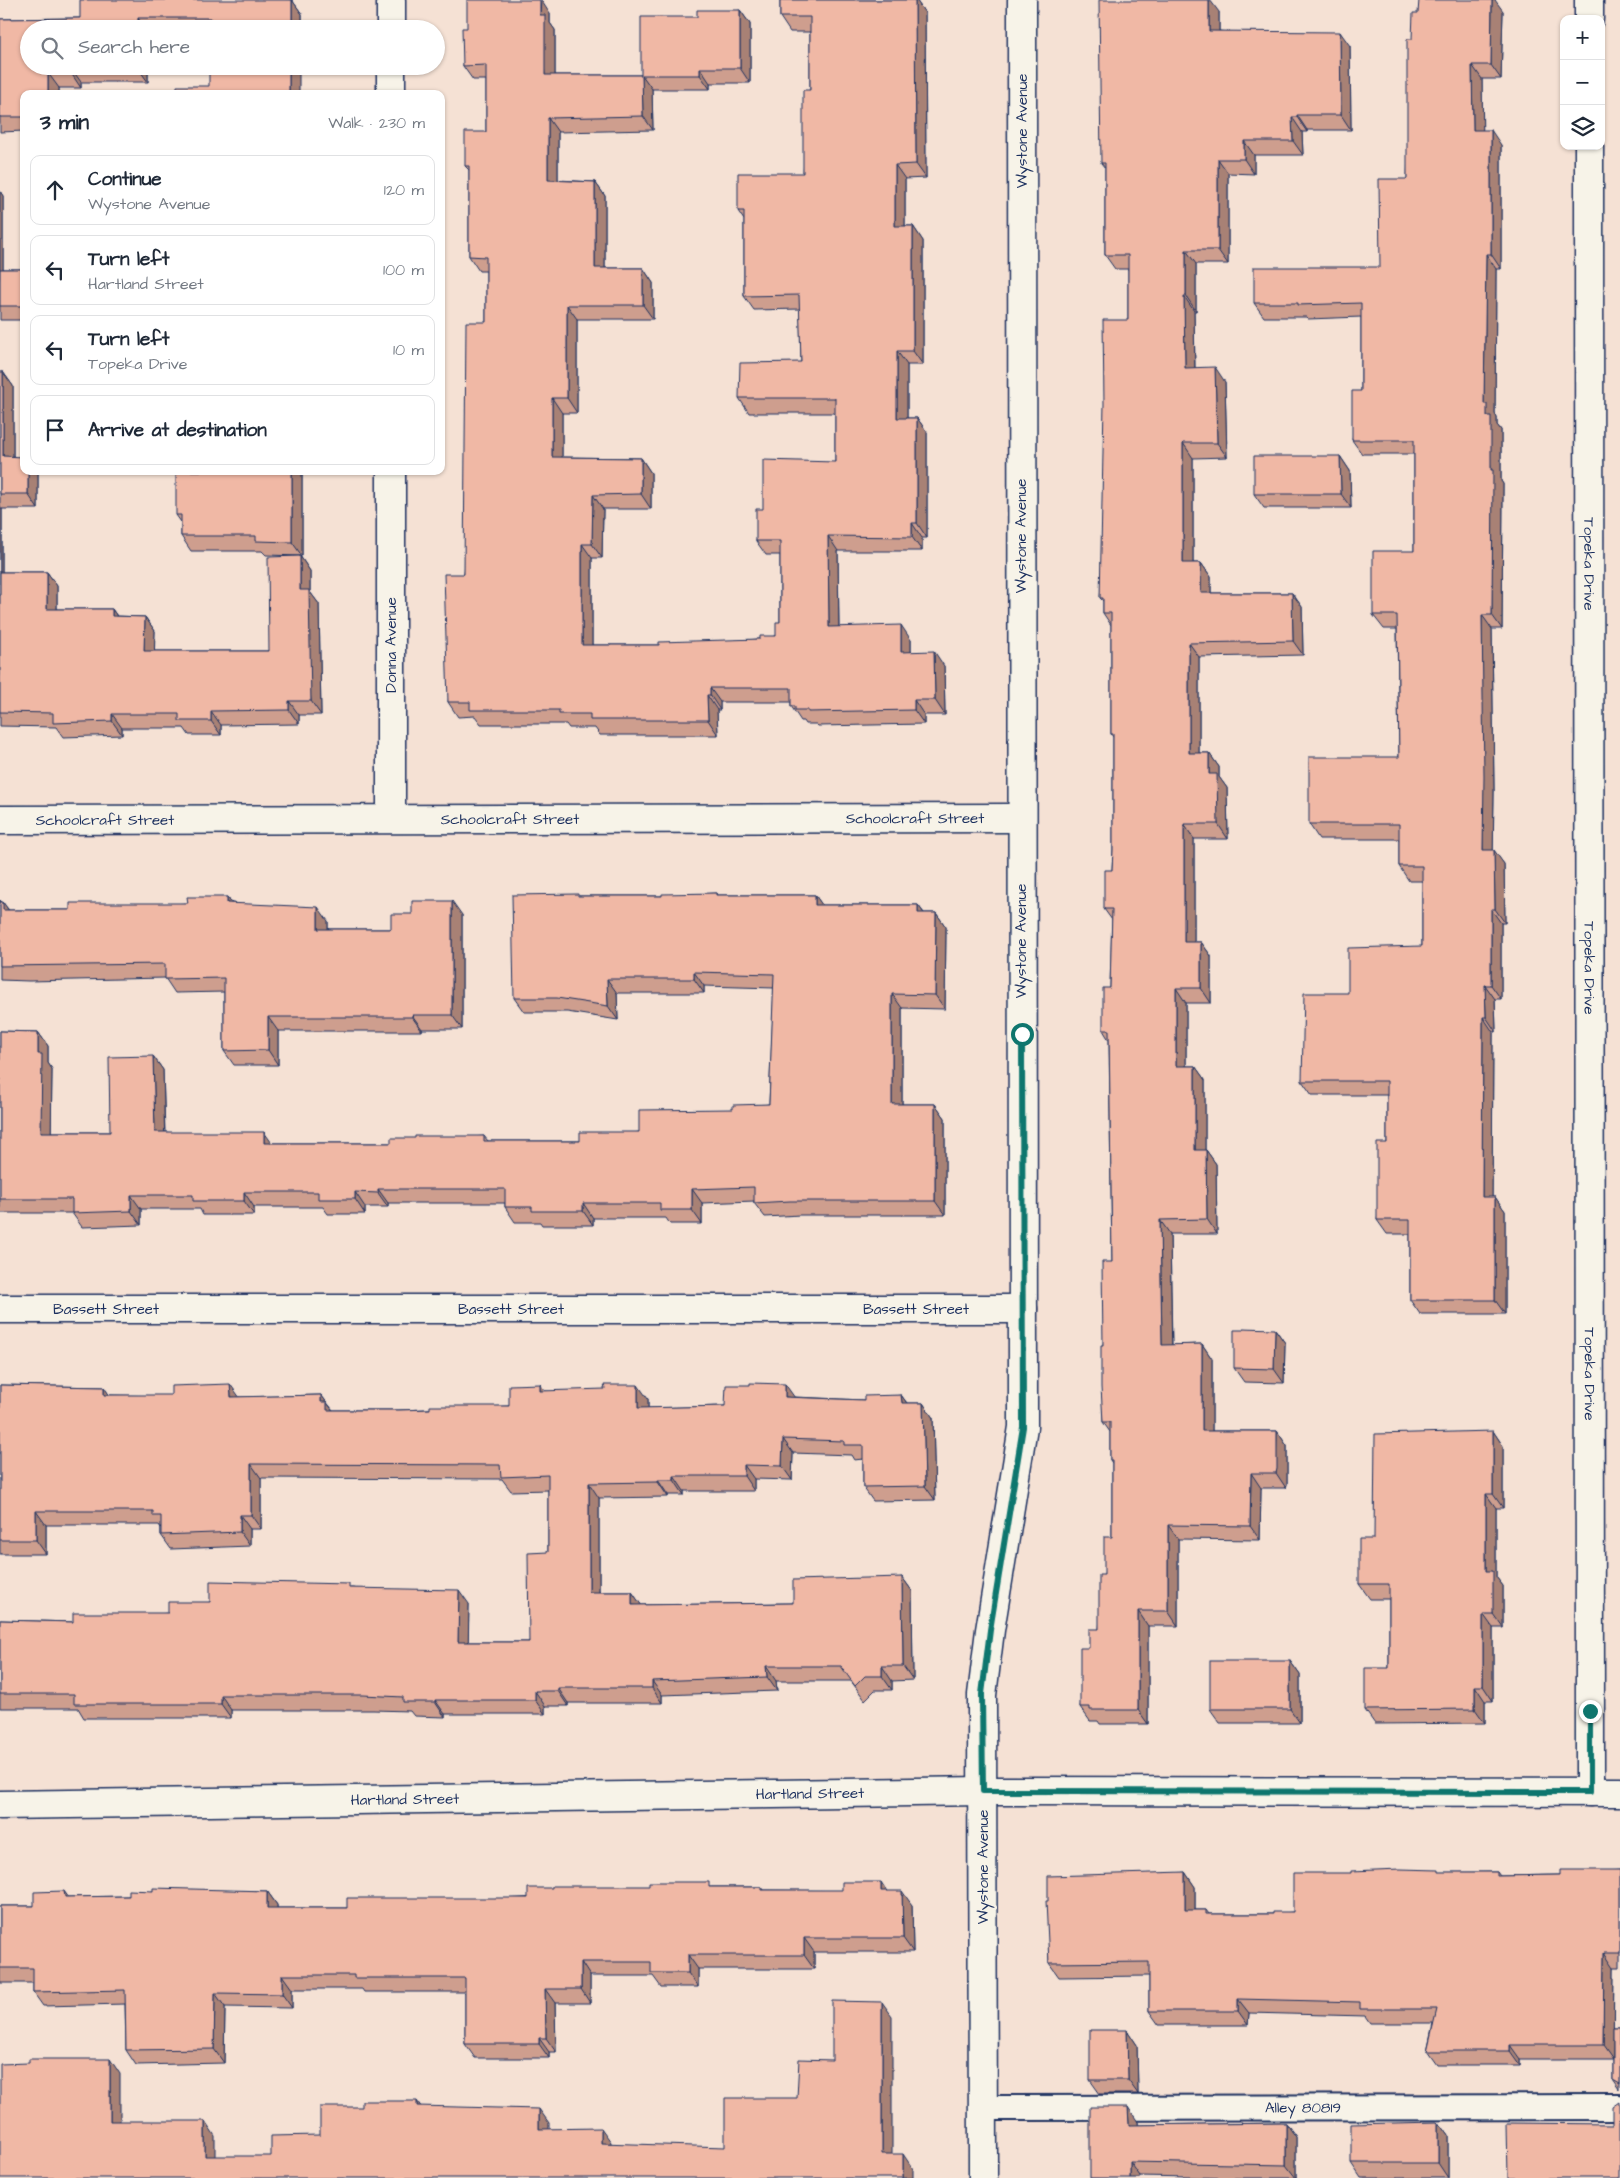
<!DOCTYPE html>
<meta charset="utf-8">
<style>
:root{--surface:#fff;--page:#f6f6f7;--text:#1f2937;--muted:#747a83;--line:#e0e1e3}
body{margin:0;font-family:"Architects Daughter",sans-serif;background:var(--page);color:var(--text)}
.controls{position:absolute;right:15px;top:15px;display:grid;overflow:hidden;border-radius:10px;box-shadow:0 1px 4px #0004}
.controls button{width:45px;height:45px;display:grid;place-items:center;padding:0;border:0;border-bottom:1px solid var(--line);background:var(--surface);color:var(--text);font:25px sans-serif}
.stop{position:absolute;width:15px;height:15px;margin:-11px;border:4px solid #0f766e;border-radius:50%;background:#fff}
.stop.end{background:#0f766e;border-color:#fff;box-shadow:0 1px 5px #0008}
.list{margin:0;padding:0;list-style:none}
h2{display:flex;justify-content:space-between;align-items:center;height:65px;margin:0;padding:0 20px;font-size:21px}
h2 small{font-size:16px;font-weight:400;color:var(--muted)}
.list li{display:grid;grid-template-columns:32px 1fr auto;gap:15px;align-items:center;box-sizing:border-box;height:70px;margin:0 10px 10px;padding:0 10px;border:1px solid var(--line);border-radius:10px}
.list b{display:block;font-size:19px;white-space:nowrap}
.list p{margin:0;font-size:16px;white-space:nowrap;color:var(--muted)}
.list em{font-size:16px;font-style:normal;color:var(--muted)}
.icon{flex:none;width:28px;height:28px;fill:none;stroke:currentColor;stroke-width:2;stroke-linecap:round;stroke-linejoin:round}
.map{position:relative;flex:none;width:1620px;height:2178px;overflow:hidden}
.search{position:absolute;background:var(--surface);box-shadow:0 1px 4px #0004;left:20px;top:20px;width:425px;height:55px;display:flex;align-items:center;gap:12px;box-sizing:border-box;padding:0 18px;border-radius:28px;color:var(--muted);font-size:19px}
.panel{position:absolute;background:var(--surface);box-shadow:0 1px 4px #0004;left:20px;top:90px;width:425px;height:385px;border-radius:10px}
.map>svg:first-child{display:block}
.lines{fill:none;stroke-linecap:round;stroke-linejoin:round}
.lane-casing{stroke:#1b2f5e;stroke-width:28}
.street-casing{stroke:#1b2f5e;stroke-width:31}
.lane{stroke:#f7f3e8;stroke-width:24}
.street{stroke:#f7f3e8;stroke-width:28}
.wall{fill:#ce9e8e;stroke:#1b2f5e}
.shaded-wall{fill:#a88174;stroke:#1b2f5e}
.building{fill:#f0b8a5;stroke:#1b2f5e}
.route{stroke:#0f766e;stroke-width:6}
.labels{text-anchor:middle;dominant-baseline:central;stroke-width:5;stroke-linejoin:round;paint-order:stroke}
.street-label{font-size:15px;fill:#1b2f5e;stroke:#f7f3e8}
</style>
<div class="map">
<svg width="1620" height="2178" viewBox="0 0 1620 2178">
<rect width="100%" height="100%" fill="#f5e1d4"/>
<filter id="ink" filterUnits="userSpaceOnUse"><feTurbulence type="fractalNoise" baseFrequency=".02" numOctaves="2"/><feDisplacementMap in="SourceGraphic" scale="10" xChannelSelector="R" yChannelSelector="G"/><feConvolveMatrix kernelMatrix="1 2 1 2 8 2 1 2 1" color-interpolation-filters="sRGB"/></filter>
<g filter="url(#ink)">
<g class="lines">
<g class="lane-casing">
<g id="lane">
<path id="s1" d="M 984,2108 L 1620,2107"/>
</g>
</g>
<g class="street-casing">
<g id="street">
<path d="M 1589,0 L 1589,19"/>
<path d="M 391,29 L 391,0"/>
<path d="M 391,94 L 391,66"/>
<path id="s2" d="M 1589,146 L 1590,1792"/>
<path d="M 391,818 L 391,471"/>
<path id="s3" d="M 0,820 L 1021,818"/>
<path id="s4" d="M 0,1309 L 1023,1309"/>
<path id="s5" d="M 0,1805 L 983,1791 L 1620,1792"/>
<path d="M 983,2178 L 982,1695 L 990,1630 L 1023,1427 L 1022,0"/>
</g>
</g>
<use href="#lane" class="lane"/>
<use href="#street" class="street"/>
</g>
<g class="wall">
<path d="M 292,0 L 302,14 L 302,29 L 29,29 L 148,66 L 148,82 L 81,82 L 81,88 L 59,88 L 59,94 L 24,94 L 24,131 L 0,132 L 0,19 L 80,18 Z"/>
<path d="M 780,0 L 916,0 L 925,13 L 926,178 L 905,179 L 905,226 L 913,226 L 923,241 L 923,365 L 907,365 L 907,418 L 917,418 L 927,432 L 927,538 L 922,538 L 922,551 L 838,551 L 839,627 L 911,640 L 911,652 L 944,666 L 945,715 L 924,715 L 924,724 L 818,726 L 816,724 L 805,724 L 803,721 L 801,721 L 791,706 L 791,702 L 720,702 L 720,710 L 717,710 L 718,735 L 600,735 L 595,728 L 569,728 L 566,724 L 481,724 L 475,716 L 458,717 L 448,702 L 464,574 L 486,322 L 486,271 L 479,271 L 469,256 L 469,170 L 465,166 L 486,132 L 486,80 L 473,80 L 463,66 L 467,28 L 550,14 L 550,23 L 555,30 L 555,75 L 641,75 L 697,17 L 740,10 L 750,24 L 750,83 L 710,83 L 710,89 L 652,89 L 653,130 L 558,132 L 558,180 L 595,182 L 605,196 L 605,268 L 643,268 L 653,283 L 653,319 L 577,319 L 577,413 L 562,413 L 562,457 L 641,458 L 651,473 L 651,509 L 603,509 L 602,558 L 592,558 L 592,645 L 659,645 L 760,639 L 776,636 L 780,622 L 780,555 L 766,555 L 756,541 L 763,509 L 835,462 L 835,413 L 749,413 L 739,398 L 801,362 L 800,309 L 754,310 L 744,296 L 744,220 L 738,211 L 803,173 L 810,90 L 810,32 L 790,32 L 780,17 Z"/>
<path d="M 1503,11 L 1501,79 L 1482,79 L 1482,130 L 1501,145 L 1501,269 L 1496,269 L 1495,414 L 1497,418 L 1497,425 L 1501,430 L 1501,481 L 1503,484 L 1502,629 L 1492,629 L 1494,791 L 1493,850 L 1504,864 L 1505,923 L 1501,923 L 1501,999 L 1495,999 L 1496,1032 L 1493,1032 L 1492,1197 L 1495,1197 L 1505,1211 L 1505,1314 L 1420,1314 L 1410,1300 L 1410,1234 L 1387,1234 L 1377,1220 L 1387,1143 L 1387,1095 L 1312,1095 L 1302,1081 L 1348,993 L 1422,946 L 1422,881 L 1409,881 L 1399,866 L 1399,839 L 1319,839 L 1309,824 L 1399,757 L 1397,629 L 1384,629 L 1373,615 L 1414,551 L 1414,454 L 1362,454 L 1352,440 L 1361,391 L 1361,317 L 1308,319 L 1306,317 L 1264,317 L 1254,303 L 1380,267 L 1407,179 L 1412,39 Z"/>
<path d="M 1219,12 L 1219,31 L 1350,46 L 1351,130 L 1307,130 L 1307,132 L 1302,132 L 1303,155 L 1254,155 L 1254,174 L 1228,173 L 1228,264 L 1196,264 L 1196,311 L 1194,311 L 1195,368 L 1225,382 L 1227,457 L 1193,458 L 1193,563 L 1201,563 L 1211,577 L 1211,593 L 1292,593 L 1302,607 L 1303,655 L 1199,657 L 1199,753 L 1209,753 L 1219,767 L 1219,777 L 1227,788 L 1228,839 L 1194,839 L 1194,942 L 1201,942 L 1211,956 L 1211,1003 L 1186,1003 L 1186,1066 L 1195,1066 L 1205,1080 L 1205,1150 L 1206,1150 L 1216,1164 L 1217,1234 L 1170,1234 L 1172,1345 L 1202,1344 L 1212,1359 L 1212,1431 L 1277,1431 L 1287,1446 L 1287,1484 L 1286,1488 L 1261,1488 L 1260,1540 L 1178,1539 L 1178,1626 L 1148,1626 L 1148,1724 L 1100,1724 L 1098,1721 L 1090,1721 L 1080,1707 L 1089,1648 L 1099,1629 L 1104,1575 L 1112,1537 L 1112,1463 L 1110,1460 L 1110,1432 L 1103,1422 L 1103,1345 L 1112,1262 L 1109,1040 L 1103,1030 L 1110,988 L 1112,920 L 1104,909 L 1112,870 L 1113,850 L 1113,737 L 1111,734 L 1111,625 L 1103,613 L 1103,601 L 1100,598 L 1128,320 L 1128,269 L 1115,269 L 1105,255 L 1105,168 L 1101,163 Z"/>
<path d="M 0,191 L 3,196 L 3,269 L 24,269 L 24,320 L 0,320 Z"/>
<path d="M 0,372 L 3,372 L 13,386 L 13,456 L 38,471 L 38,509 L 2,509 L 2,572 L 47,572 L 57,586 L 57,609 L 112,609 L 117,616 L 145,617 L 155,631 L 154,651 L 269,651 L 300,556 L 310,571 L 310,592 L 319,604 L 321,715 L 299,715 L 299,724 L 221,725 L 221,735 L 189,735 L 184,728 L 122,728 L 122,735 L 63,737 L 56,727 L 0,726 Z"/>
<path d="M 1340,456 L 1350,471 L 1351,508 L 1264,508 L 1254,494 Z"/>
<path d="M 302,471 L 302,556 L 266,555 L 262,551 L 191,551 L 181,536 L 181,522 L 176,515 Z"/>
<path d="M 716,893 L 717,895 L 815,895 L 822,905 L 918,905 L 924,913 L 936,913 L 946,927 L 945,1009 L 902,1008 L 902,1104 L 935,1104 L 945,1118 L 945,1215 L 800,1215 L 765,1217 L 754,1203 L 754,1201 L 702,1203 L 702,1224 L 670,1224 L 666,1218 L 593,1218 L 593,1225 L 542,1225 L 540,1222 L 515,1222 L 505,1207 L 505,1203 L 388,1203 L 388,1207 L 365,1207 L 365,1214 L 328,1214 L 323,1207 L 254,1207 L 254,1215 L 203,1215 L 200,1209 L 141,1209 L 141,1225 L 82,1227 L 72,1213 L 0,1213 L 0,1031 L 38,1032 L 48,1046 L 48,1063 L 52,1069 L 51,1132 L 110,1132 L 153,1056 L 163,1070 L 165,1132 L 271,1143 L 391,1143 L 484,1136 L 488,1141 L 580,1141 L 639,1132 L 733,1109 L 769,1104 L 774,988 L 704,986 L 704,993 L 617,993 L 618,1020 L 567,1012 L 524,1012 L 514,998 L 579,896 L 662,896 Z"/>
<path d="M 227,897 L 232,903 L 328,921 L 328,929 L 391,929 L 462,915 L 462,1029 L 422,1029 L 422,1031 L 278,1031 L 278,1065 L 234,1065 L 224,1051 L 224,992 L 175,993 L 165,978 L 29,981 L 0,980 L 0,900 L 9,910 L 70,910 L 188,903 Z"/>
<path d="M 1275,1329 L 1285,1343 L 1284,1383 L 1244,1382 L 1234,1368 Z"/>
<path d="M 0,1385 L 104,1387 L 109,1395 L 239,1397 L 321,1395 L 333,1410 L 399,1410 L 509,1406 L 545,1391 L 648,1399 L 648,1408 L 725,1406 L 795,1397 L 864,1400 L 901,1395 L 907,1403 L 923,1403 L 933,1418 L 935,1500 L 873,1501 L 863,1487 L 863,1459 L 854,1460 L 851,1455 L 793,1453 L 792,1480 L 754,1479 L 754,1491 L 684,1491 L 684,1495 L 668,1495 L 668,1497 L 599,1498 L 599,1592 L 632,1592 L 641,1605 L 793,1603 L 902,1577 L 912,1591 L 913,1680 L 892,1681 L 892,1690 L 875,1690 L 865,1700 L 851,1681 L 776,1681 L 777,1691 L 662,1695 L 662,1703 L 568,1703 L 568,1706 L 545,1706 L 545,1714 L 445,1714 L 445,1717 L 414,1716 L 410,1711 L 373,1710 L 231,1710 L 231,1718 L 84,1718 L 78,1708 L 0,1708 L 0,1620 L 73,1622 L 168,1613 L 210,1602 L 352,1588 L 469,1604 L 468,1642 L 529,1642 L 548,1552 L 548,1490 L 511,1491 L 502,1479 L 261,1478 L 261,1529 L 250,1529 L 250,1546 L 171,1549 L 161,1535 L 161,1528 L 159,1525 L 46,1525 L 46,1554 L 0,1554 Z"/>
<path d="M 1493,1431 L 1503,1446 L 1503,1508 L 1496,1508 L 1496,1577 L 1503,1586 L 1503,1628 L 1493,1628 L 1493,1701 L 1485,1701 L 1485,1723 L 1375,1724 L 1365,1710 L 1389,1668 L 1389,1599 L 1370,1599 L 1359,1584 L 1374,1539 Z"/>
<path d="M 1290,1661 L 1300,1675 L 1300,1723 L 1220,1723 L 1210,1709 Z"/>
<path d="M 1620,1870 L 1620,1967 L 1614,1967 L 1613,2027 L 1620,2027 L 1620,2090 L 1613,2080 L 1613,2059 L 1520,2059 L 1520,2065 L 1437,2065 L 1427,2051 L 1433,2023 L 1370,2023 L 1365,2016 L 1249,2013 L 1248,2025 L 1159,2025 L 1149,2011 L 1149,1976 L 1059,1977 L 1049,1963 L 1048,1901 L 1185,1872 L 1195,1887 L 1195,1910 L 1206,1910 L 1209,1914 L 1273,1914 L 1293,1912 L 1351,1873 L 1497,1872 L 1500,1876 L 1560,1875 Z"/>
<path d="M 712,1887 L 762,1887 L 764,1890 L 887,1891 L 912,1905 L 913,1952 L 814,1952 L 814,1969 L 698,1969 L 698,1987 L 661,1987 L 653,1976 L 590,1976 L 590,2003 L 555,2003 L 556,2052 L 549,2052 L 549,2058 L 475,2058 L 465,2044 L 465,1992 L 364,1992 L 362,1989 L 292,1989 L 292,2008 L 225,2007 L 224,2063 L 136,2065 L 126,2050 L 125,2004 L 43,2006 L 33,1992 L 33,1983 L 0,1983 L 0,1906 L 34,1906 L 68,1897 L 129,1896 L 153,1891 L 267,1891 L 277,1905 L 277,1908 L 347,1908 Z"/>
<path d="M 1127,2030 L 1137,2045 L 1138,2094 L 1100,2094 L 1090,2080 Z"/>
<path d="M 1138,2122 L 1138,2125 L 1286,2123 L 1296,2137 L 1296,2178 L 1240,2178 L 1140,2176 L 1090,2178 Z"/>
<path d="M 1438,2122 L 1448,2136 L 1448,2178 L 1361,2178 L 1351,2163 Z"/>
</g>
<g class="shaded-wall">
<path d="M 292,0 L 302,14 L 302,29 L 292,29 Z"/>
<path d="M 541,0 L 550,14 L 550,23 L 555,30 L 555,89 L 545,75 L 540,15 Z"/>
<path d="M 915,0 L 916,0 L 925,13 L 926,178 L 916,164 Z"/>
<path d="M 1209,0 L 1210,0 L 1219,12 L 1219,46 L 1209,31 Z"/>
<path d="M 1492,0 L 1495,0 L 1503,11 L 1501,79 L 1491,65 Z"/>
<path d="M 740,10 L 750,24 L 750,83 L 740,68 Z"/>
<path d="M 138,18 L 145,29 L 138,29 Z"/>
<path d="M 1340,32 L 1350,46 L 1351,130 L 1341,115 Z"/>
<path d="M 1472,65 L 1482,79 L 1483,145 L 1473,130 Z"/>
<path d="M 138,66 L 148,66 L 148,82 L 138,68 Z"/>
<rect x="289" y="66" width="10" height="28"/>
<path d="M 71,68 L 81,82 L 81,88 L 71,73 Z"/>
<path d="M 700,68 L 710,83 L 710,89 L 700,75 Z"/>
<path d="M 48,73 L 59,88 L 59,94 L 48,94 Z"/>
<path d="M 642,75 L 652,89 L 653,130 L 643,116 Z"/>
<path d="M 1297,115 L 1307,130 L 1307,132 L 1297,117 Z"/>
<path d="M 1292,117 L 1302,132 L 1303,155 L 1293,141 Z"/>
<path d="M 548,118 L 558,132 L 558,194 L 548,180 Z"/>
<path d="M 1491,130 L 1501,145 L 1501,269 L 1491,254 Z"/>
<path d="M 1244,141 L 1254,155 L 1254,174 L 1244,159 Z"/>
<path d="M 1218,159 L 1228,173 L 1228,264 L 1218,250 Z"/>
<path d="M 895,165 L 905,179 L 905,241 L 895,226 Z"/>
<path d="M 595,182 L 605,196 L 605,283 L 595,268 Z"/>
<path d="M 0,191 L 3,196 L 3,283 L 0,279 Z"/>
<path d="M 913,226 L 923,241 L 923,365 L 913,351 Z"/>
<path d="M 1186,250 L 1196,264 L 1196,311 L 1186,296 Z"/>
<path d="M 1486,254 L 1496,269 L 1495,414 L 1497,418 L 1497,425 L 1501,430 L 1501,481 L 1503,484 L 1502,629 L 1492,615 L 1491,470 L 1487,416 L 1484,404 Z"/>
<path d="M 643,268 L 653,283 L 653,319 L 643,305 Z"/>
<path d="M 1184,296 L 1194,311 L 1195,382 L 1185,368 Z"/>
<path d="M 567,305 L 577,319 L 577,413 L 567,398 Z"/>
<path d="M 897,351 L 907,365 L 907,432 L 897,418 Z"/>
<path d="M 1215,367 L 1225,382 L 1227,457 L 1217,443 Z"/>
<path d="M 3,372 L 13,386 L 13,470 L 3,456 Z"/>
<path d="M 552,398 L 562,413 L 562,471 L 552,457 Z"/>
<path d="M 917,418 L 927,432 L 927,538 L 917,523 Z"/>
<path d="M 1183,443 L 1193,458 L 1193,577 L 1183,563 Z"/>
<path d="M 1340,456 L 1350,471 L 1351,508 L 1341,494 Z"/>
<path d="M 641,458 L 651,473 L 651,509 L 641,494 Z"/>
<path d="M 28,471 L 38,471 L 38,509 L 28,494 Z"/>
<path d="M 292,471 L 302,471 L 302,556 L 292,542 Z"/>
<path d="M 593,495 L 603,509 L 602,558 L 592,544 Z"/>
<path d="M 0,506 L 2,509 L 2,586 L 0,584 Z"/>
<path d="M 912,523 L 922,538 L 922,551 L 912,537 Z"/>
<path d="M 828,536 L 838,551 L 839,641 L 829,627 Z"/>
<path d="M 582,544 L 592,558 L 592,660 L 582,645 Z"/>
<path d="M 300,556 L 310,571 L 310,592 L 319,604 L 321,715 L 311,701 L 300,590 Z"/>
<path d="M 1201,563 L 1211,577 L 1211,607 L 1201,593 Z"/>
<path d="M 47,572 L 57,586 L 57,623 L 47,609 Z"/>
<path d="M 1292,593 L 1302,607 L 1303,655 L 1293,641 Z"/>
<path d="M 112,609 L 122,624 L 112,616 Z"/>
<path d="M 1482,615 L 1492,629 L 1494,791 L 1493,864 L 1483,850 Z"/>
<path d="M 145,617 L 155,631 L 154,666 L 144,651 Z"/>
<path d="M 901,625 L 911,640 L 911,666 L 901,652 Z"/>
<path d="M 1189,643 L 1199,657 L 1199,767 L 1189,753 Z"/>
<path d="M 934,651 L 944,666 L 945,715 L 935,700 Z"/>
<path d="M 710,688 L 720,702 L 720,710 L 710,695 Z"/>
<path d="M 707,695 L 717,710 L 718,735 L 708,720 Z"/>
<path d="M 914,700 L 924,715 L 924,724 L 914,710 Z"/>
<path d="M 289,701 L 299,715 L 299,724 L 289,710 Z"/>
<path d="M 211,711 L 221,725 L 221,735 L 211,721 Z"/>
<path d="M 112,714 L 122,728 L 122,735 L 112,721 Z"/>
<path d="M 1209,753 L 1219,767 L 1219,777 L 1227,788 L 1228,839 L 1218,824 L 1209,774 Z"/>
<path d="M 1184,824 L 1194,839 L 1194,956 L 1184,942 Z"/>
<path d="M 1494,850 L 1504,864 L 1505,923 L 1495,909 Z"/>
<path d="M 815,895 L 825,909 L 815,905 Z"/>
<path d="M 227,897 L 237,911 L 227,903 Z"/>
<path d="M 0,900 L 3,904 L 3,902 L 13,917 L 13,924 L 0,906 Z"/>
<path d="M 452,901 L 462,915 L 462,1029 L 452,1015 Z"/>
<path d="M 918,905 L 928,919 L 918,913 Z"/>
<path d="M 318,907 L 328,921 L 328,943 L 318,929 Z"/>
<path d="M 1491,909 L 1501,923 L 1501,999 L 1491,985 Z"/>
<path d="M 936,913 L 946,927 L 945,1009 L 935,995 Z"/>
<path d="M 1201,942 L 1211,956 L 1211,1003 L 1201,988 Z"/>
<path d="M 694,972 L 704,986 L 704,993 L 694,979 Z"/>
<path d="M 607,979 L 617,993 L 618,1020 L 608,1006 Z"/>
<path d="M 1485,985 L 1495,999 L 1496,1032 L 1486,1017 Z"/>
<path d="M 1176,988 L 1186,1003 L 1186,1080 L 1176,1066 Z"/>
<path d="M 892,994 L 902,1008 L 902,1118 L 892,1104 Z"/>
<path d="M 412,1015 L 422,1029 L 422,1031 L 412,1017 Z"/>
<path d="M 268,1017 L 278,1031 L 278,1065 L 268,1050 Z"/>
<path d="M 1483,1017 L 1493,1032 L 1492,1211 L 1482,1197 Z"/>
<path d="M 38,1032 L 48,1046 L 48,1063 L 52,1069 L 51,1147 L 41,1132 L 38,1054 Z"/>
<path d="M 153,1056 L 163,1070 L 165,1146 L 155,1132 Z"/>
<path d="M 1195,1066 L 1205,1080 L 1205,1164 L 1195,1150 Z"/>
<path d="M 935,1104 L 945,1118 L 945,1215 L 935,1201 Z"/>
<path d="M 264,1132 L 274,1146 L 264,1143 Z"/>
<path d="M 1206,1150 L 1216,1164 L 1217,1234 L 1207,1219 Z"/>
<path d="M 378,1189 L 388,1203 L 388,1207 L 378,1193 Z"/>
<path d="M 692,1189 L 702,1203 L 702,1224 L 692,1210 Z"/>
<path d="M 244,1192 L 254,1207 L 254,1215 L 244,1201 Z"/>
<path d="M 355,1192 L 365,1207 L 365,1214 L 355,1199 Z"/>
<path d="M 131,1195 L 141,1209 L 141,1225 L 131,1211 Z"/>
<path d="M 1495,1197 L 1505,1211 L 1505,1314 L 1495,1300 Z"/>
<path d="M 583,1203 L 593,1218 L 593,1225 L 583,1211 Z"/>
<path d="M 1160,1220 L 1170,1234 L 1172,1359 L 1162,1345 Z"/>
<path d="M 1275,1329 L 1285,1343 L 1284,1383 L 1274,1369 Z"/>
<path d="M 1202,1344 L 1212,1359 L 1212,1446 L 1202,1431 Z"/>
<path d="M 230,1384 L 240,1398 L 231,1397 Z"/>
<path d="M 540,1384 L 550,1398 L 540,1391 Z"/>
<path d="M 785,1384 L 795,1398 L 785,1397 Z"/>
<path d="M 638,1385 L 648,1399 L 648,1422 L 638,1408 Z"/>
<path d="M 104,1387 L 114,1402 L 104,1395 Z"/>
<path d="M 321,1395 L 337,1416 L 337,1424 L 321,1402 Z"/>
<path d="M 901,1395 L 911,1409 L 902,1403 Z"/>
<path d="M 923,1403 L 933,1418 L 935,1500 L 925,1486 Z"/>
<path d="M 1277,1431 L 1287,1446 L 1287,1484 L 1286,1488 L 1276,1473 Z"/>
<path d="M 1493,1431 L 1503,1446 L 1503,1508 L 1493,1494 Z"/>
<path d="M 783,1439 L 793,1453 L 792,1480 L 782,1466 Z"/>
<path d="M 251,1464 L 261,1478 L 261,1529 L 251,1515 Z"/>
<path d="M 744,1465 L 754,1479 L 754,1491 L 744,1476 Z"/>
<path d="M 1251,1473 L 1261,1488 L 1260,1540 L 1250,1526 Z"/>
<path d="M 674,1476 L 684,1491 L 684,1495 L 674,1480 Z"/>
<path d="M 658,1480 L 668,1495 L 668,1497 L 658,1482 Z"/>
<path d="M 589,1483 L 599,1498 L 599,1606 L 589,1592 Z"/>
<path d="M 1486,1494 L 1496,1508 L 1496,1577 L 1503,1586 L 1503,1628 L 1493,1614 L 1486,1571 Z"/>
<path d="M 36,1511 L 46,1525 L 46,1554 L 36,1540 Z"/>
<path d="M 240,1515 L 250,1529 L 250,1546 L 240,1532 Z"/>
<path d="M 1168,1525 L 1178,1539 L 1178,1626 L 1168,1611 Z"/>
<path d="M 902,1577 L 912,1591 L 913,1680 L 903,1666 Z"/>
<path d="M 459,1590 L 469,1604 L 468,1657 L 458,1642 Z"/>
<path d="M 632,1592 L 642,1606 L 632,1605 Z"/>
<path d="M 1138,1611 L 1148,1626 L 1148,1724 L 1138,1710 Z"/>
<path d="M 1483,1614 L 1493,1628 L 1493,1701 L 1483,1686 Z"/>
<path d="M 1290,1661 L 1300,1675 L 1300,1723 L 1290,1709 Z"/>
<path d="M 766,1666 L 776,1681 L 777,1691 L 767,1677 Z"/>
<path d="M 882,1666 L 892,1681 L 892,1690 L 882,1676 Z"/>
<path d="M 652,1681 L 662,1695 L 662,1703 L 652,1688 Z"/>
<path d="M 1475,1686 L 1485,1701 L 1485,1723 L 1475,1709 Z"/>
<path d="M 558,1688 L 568,1703 L 568,1706 L 558,1691 Z"/>
<path d="M 535,1691 L 545,1706 L 545,1714 L 535,1700 Z"/>
<path d="M 221,1695 L 231,1710 L 231,1718 L 221,1704 Z"/>
<path d="M 435,1700 L 445,1714 L 445,1717 L 435,1702 Z"/>
<path d="M 1185,1872 L 1195,1887 L 1195,1924 L 1185,1910 Z"/>
<path d="M 881,1882 L 890,1896 L 881,1891 Z"/>
<path d="M 64,1891 L 74,1905 L 65,1897 Z"/>
<path d="M 267,1891 L 277,1905 L 277,1922 L 267,1908 Z"/>
<path d="M 902,1891 L 912,1905 L 913,1952 L 903,1938 Z"/>
<path d="M 804,1938 L 814,1952 L 814,1969 L 804,1955 Z"/>
<path d="M 1604,1952 L 1614,1967 L 1613,2059 L 1603,2045 Z"/>
<path d="M 688,1955 L 698,1969 L 698,1987 L 688,1973 Z"/>
<path d="M 581,1962 L 590,1976 L 590,2003 L 581,1989 Z"/>
<path d="M 282,1975 L 292,1989 L 292,2008 L 282,1994 Z"/>
<path d="M 545,1989 L 555,2003 L 556,2052 L 546,2038 Z"/>
<path d="M 215,1993 L 225,2007 L 224,2063 L 214,2049 Z"/>
<path d="M 1238,1999 L 1249,2013 L 1248,2025 L 1238,2011 Z"/>
<path d="M 882,2002 L 892,2016 L 892,2169 L 882,2154 Z"/>
<path d="M 1127,2030 L 1137,2045 L 1138,2094 L 1128,2080 Z"/>
<path d="M 539,2038 L 549,2052 L 549,2058 L 539,2044 Z"/>
<path d="M 1510,2045 L 1520,2059 L 1520,2065 L 1510,2051 Z"/>
<path d="M 110,2059 L 120,2074 L 120,2136 L 110,2121 Z"/>
<path d="M 417,2101 L 427,2115 L 417,2106 Z"/>
<path d="M 1128,2107 L 1138,2122 L 1139,2139 L 1129,2125 Z"/>
<path d="M 539,2109 L 549,2123 L 549,2143 L 539,2129 Z"/>
<path d="M 205,2121 L 215,2136 L 215,2170 L 205,2156 Z"/>
<path d="M 1438,2122 L 1448,2136 L 1448,2178 L 1438,2163 Z"/>
<path d="M 1286,2123 L 1296,2137 L 1296,2178 L 1286,2165 Z"/>
<path d="M 601,2128 L 611,2142 L 611,2157 L 601,2143 Z"/>
<path d="M 903,2154 L 913,2169 L 913,2178 L 903,2178 Z"/>
<path d="M 1130,2162 L 1140,2176 L 1140,2178 L 1130,2178 Z"/>
</g>
<g class="building">
<path d="M 80,0 L 292,0 L 292,29 L 210,29 L 211,18 L 138,18 L 138,29 L 29,29 L 29,66 L 138,66 L 138,68 L 71,68 L 71,73 L 48,73 L 48,94 L 24,94 L 24,117 L 0,117 L 0,19 L 80,18 Z"/>
<path d="M 467,0 L 540,0 L 540,15 L 545,15 L 545,75 L 641,75 L 641,17 L 697,17 L 697,10 L 740,10 L 740,68 L 700,68 L 700,75 L 642,75 L 643,116 L 548,118 L 548,180 L 595,182 L 595,268 L 643,268 L 643,305 L 567,305 L 567,398 L 552,398 L 552,457 L 641,458 L 641,494 L 593,495 L 592,544 L 582,544 L 582,645 L 659,645 L 659,642 L 760,639 L 760,636 L 776,636 L 776,622 L 780,622 L 780,541 L 756,541 L 756,509 L 763,509 L 763,460 L 835,462 L 835,398 L 739,398 L 740,363 L 801,362 L 799,295 L 744,296 L 744,211 L 738,211 L 738,173 L 803,173 L 803,90 L 810,90 L 810,17 L 780,17 L 780,0 L 915,0 L 916,164 L 895,165 L 895,226 L 913,226 L 913,351 L 897,351 L 897,418 L 917,418 L 917,523 L 912,523 L 912,537 L 828,536 L 829,627 L 901,625 L 901,652 L 934,651 L 935,700 L 914,700 L 914,710 L 808,712 L 808,710 L 795,710 L 795,706 L 791,706 L 791,688 L 710,688 L 710,695 L 707,695 L 708,720 L 590,720 L 590,714 L 559,714 L 559,710 L 470,710 L 470,702 L 448,702 L 444,574 L 464,574 L 466,322 L 486,322 L 486,257 L 469,256 L 469,166 L 465,166 L 465,132 L 486,132 L 486,65 L 463,66 L 462,28 L 467,28 Z"/>
<path d="M 1099,0 L 1209,0 L 1209,31 L 1340,32 L 1341,115 L 1297,115 L 1297,117 L 1292,117 L 1293,141 L 1244,141 L 1244,159 L 1218,159 L 1218,250 L 1186,250 L 1186,296 L 1184,296 L 1185,368 L 1215,367 L 1217,443 L 1183,443 L 1183,563 L 1201,563 L 1201,593 L 1292,593 L 1293,641 L 1189,643 L 1189,753 L 1209,753 L 1209,774 L 1217,774 L 1218,824 L 1184,824 L 1184,942 L 1201,942 L 1201,988 L 1176,988 L 1176,1066 L 1195,1066 L 1195,1150 L 1206,1150 L 1207,1219 L 1160,1220 L 1162,1345 L 1202,1344 L 1202,1431 L 1277,1431 L 1277,1469 L 1276,1473 L 1251,1473 L 1250,1526 L 1168,1525 L 1168,1611 L 1138,1611 L 1138,1710 L 1090,1710 L 1090,1707 L 1080,1707 L 1080,1648 L 1089,1648 L 1089,1629 L 1099,1629 L 1099,1575 L 1104,1575 L 1104,1537 L 1112,1537 L 1112,1460 L 1110,1460 L 1110,1422 L 1103,1422 L 1101,1387 L 1101,1345 L 1103,1345 L 1102,1262 L 1112,1262 L 1109,1030 L 1103,1030 L 1103,988 L 1110,988 L 1112,909 L 1104,909 L 1104,870 L 1112,870 L 1113,850 L 1113,734 L 1111,734 L 1111,613 L 1103,613 L 1103,598 L 1100,598 L 1104,404 L 1103,320 L 1128,320 L 1128,255 L 1105,255 L 1105,163 L 1101,163 Z"/>
<path d="M 1419,0 L 1492,0 L 1491,65 L 1472,65 L 1473,130 L 1491,130 L 1491,254 L 1486,254 L 1484,404 L 1487,404 L 1487,416 L 1491,416 L 1491,470 L 1493,470 L 1492,615 L 1482,615 L 1484,777 L 1483,850 L 1494,850 L 1495,909 L 1491,909 L 1491,985 L 1485,985 L 1486,1017 L 1483,1017 L 1482,1197 L 1495,1197 L 1495,1300 L 1410,1300 L 1410,1220 L 1377,1220 L 1377,1143 L 1387,1143 L 1387,1081 L 1302,1081 L 1304,993 L 1348,993 L 1348,948 L 1422,946 L 1422,866 L 1399,866 L 1399,824 L 1309,824 L 1309,757 L 1399,757 L 1397,615 L 1373,615 L 1373,551 L 1414,551 L 1414,440 L 1352,440 L 1352,391 L 1361,391 L 1361,303 L 1298,305 L 1298,303 L 1254,303 L 1254,267 L 1380,267 L 1379,179 L 1407,179 L 1407,39 L 1412,39 L 1413,13 L 1418,13 Z"/>
<path d="M 209,66 L 289,66 L 289,94 L 177,94 L 177,86 L 209,86 Z"/>
<rect x="0" y="269" width="24" height="37"/>
<path d="M 0,372 L 3,372 L 3,456 L 24,457 L 24,471 L 28,471 L 28,494 L 0,494 Z"/>
<path d="M 1254,456 L 1340,456 L 1341,494 L 1254,494 Z"/>
<path d="M 176,471 L 292,471 L 292,542 L 256,541 L 256,536 L 181,536 L 181,515 L 176,515 Z"/>
<path d="M 300,556 L 300,590 L 309,590 L 311,701 L 289,701 L 289,710 L 211,711 L 211,721 L 179,721 L 179,714 L 112,714 L 112,721 L 53,723 L 53,713 L 0,712 L 0,572 L 47,572 L 47,609 L 112,609 L 112,616 L 145,617 L 144,651 L 269,651 L 268,557 Z"/>
<path d="M 716,893 L 716,895 L 815,895 L 815,905 L 918,905 L 918,913 L 936,913 L 935,995 L 892,994 L 892,1104 L 935,1104 L 935,1201 L 790,1201 L 754,1203 L 754,1187 L 692,1189 L 692,1210 L 660,1210 L 660,1203 L 583,1203 L 583,1211 L 532,1211 L 532,1207 L 505,1207 L 505,1189 L 378,1189 L 378,1193 L 355,1192 L 355,1199 L 318,1199 L 318,1192 L 244,1192 L 244,1201 L 193,1201 L 193,1195 L 131,1195 L 131,1211 L 72,1213 L 72,1199 L 0,1199 L 0,1031 L 38,1032 L 38,1054 L 42,1054 L 41,1132 L 110,1132 L 109,1057 L 153,1056 L 155,1132 L 264,1132 L 264,1143 L 391,1143 L 391,1138 L 415,1138 L 415,1136 L 484,1136 L 484,1141 L 580,1141 L 580,1132 L 639,1132 L 639,1110 L 733,1109 L 733,1105 L 769,1104 L 774,974 L 694,972 L 694,979 L 607,979 L 608,1006 L 557,998 L 514,998 L 512,895 L 578,894 L 578,896 L 662,896 L 662,894 Z"/>
<path d="M 187,897 L 227,897 L 227,903 L 318,907 L 318,929 L 391,929 L 391,914 L 412,914 L 412,901 L 452,901 L 452,1015 L 412,1015 L 412,1017 L 268,1017 L 268,1050 L 224,1051 L 224,978 L 165,979 L 165,964 L 0,966 L 0,902 L 3,902 L 3,910 L 70,910 L 70,903 L 188,903 Z"/>
<path d="M 1243,1328 L 1275,1329 L 1274,1369 L 1234,1368 L 1234,1330 L 1243,1330 Z"/>
<path d="M 750,1383 L 785,1384 L 785,1397 L 864,1400 L 864,1396 L 901,1395 L 902,1403 L 923,1403 L 925,1486 L 863,1487 L 863,1445 L 844,1445 L 844,1441 L 783,1439 L 782,1466 L 744,1465 L 744,1476 L 674,1476 L 674,1480 L 658,1480 L 658,1482 L 589,1483 L 589,1592 L 632,1592 L 632,1605 L 793,1603 L 793,1580 L 902,1577 L 903,1666 L 882,1666 L 882,1676 L 865,1676 L 855,1686 L 841,1666 L 766,1666 L 767,1677 L 652,1681 L 652,1688 L 558,1688 L 558,1691 L 535,1691 L 535,1700 L 435,1700 L 435,1702 L 403,1702 L 403,1697 L 363,1695 L 221,1695 L 221,1704 L 74,1704 L 74,1694 L 0,1694 L 0,1620 L 73,1622 L 73,1613 L 168,1613 L 168,1602 L 210,1602 L 210,1581 L 349,1584 L 349,1588 L 459,1590 L 458,1642 L 529,1642 L 528,1553 L 548,1552 L 548,1475 L 501,1477 L 500,1465 L 251,1464 L 251,1515 L 240,1515 L 240,1532 L 161,1535 L 161,1516 L 153,1516 L 153,1511 L 36,1511 L 36,1540 L 0,1540 L 0,1385 L 104,1387 L 104,1395 L 171,1395 L 171,1386 L 230,1384 L 231,1397 L 321,1395 L 321,1402 L 327,1402 L 327,1410 L 399,1410 L 430,1409 L 430,1406 L 509,1406 L 509,1385 L 540,1384 L 540,1391 L 605,1389 L 604,1385 L 638,1385 L 638,1408 L 725,1406 L 726,1385 L 750,1385 Z"/>
<path d="M 1493,1431 L 1493,1494 L 1486,1494 L 1486,1571 L 1493,1571 L 1493,1614 L 1483,1614 L 1483,1686 L 1475,1686 L 1475,1709 L 1365,1710 L 1365,1668 L 1389,1668 L 1389,1584 L 1359,1584 L 1359,1539 L 1374,1539 L 1375,1434 Z"/>
<rect x="1210" y="1661" width="80" height="48"/>
<path d="M 1400,1869 L 1438,1870 L 1438,1872 L 1497,1872 L 1497,1876 L 1560,1875 L 1560,1870 L 1620,1870 L 1620,1952 L 1604,1952 L 1603,2045 L 1510,2045 L 1510,2051 L 1427,2051 L 1437,2009 L 1360,2009 L 1360,2002 L 1238,1999 L 1238,2011 L 1149,2011 L 1149,1962 L 1049,1963 L 1046,1901 L 1048,1901 L 1048,1876 L 1185,1872 L 1185,1910 L 1206,1910 L 1206,1914 L 1273,1914 L 1273,1912 L 1293,1912 L 1293,1873 L 1351,1873 L 1351,1871 Z"/>
<path d="M 649,1882 L 709,1882 L 709,1887 L 762,1887 L 762,1890 L 842,1890 L 842,1882 L 881,1882 L 881,1891 L 902,1891 L 903,1938 L 804,1938 L 804,1955 L 688,1955 L 688,1973 L 651,1973 L 651,1962 L 581,1962 L 581,1989 L 545,1989 L 546,2038 L 539,2038 L 539,2044 L 465,2044 L 465,1978 L 354,1978 L 354,1975 L 282,1975 L 282,1994 L 215,1993 L 214,2049 L 126,2050 L 125,1990 L 33,1992 L 33,1968 L 0,1968 L 0,1906 L 34,1906 L 34,1892 L 64,1891 L 65,1897 L 129,1896 L 129,1890 L 153,1891 L 153,1888 L 267,1891 L 267,1908 L 347,1908 L 347,1898 L 528,1898 L 528,1888 L 552,1888 L 552,1886 L 649,1886 Z"/>
<path d="M 832,2001 L 882,2002 L 882,2154 L 903,2154 L 903,2178 L 0,2178 L 0,2064 L 29,2063 L 29,2059 L 110,2059 L 110,2121 L 205,2121 L 205,2156 L 271,2156 L 271,2136 L 320,2135 L 320,2107 L 362,2107 L 362,2101 L 417,2101 L 417,2106 L 539,2109 L 539,2129 L 601,2128 L 601,2143 L 725,2147 L 725,2098 L 797,2098 L 799,2059 L 832,2060 Z"/>
<path d="M 1613,2027 L 1620,2027 L 1620,2084 L 1613,2080 Z"/>
<path d="M 1090,2030 L 1127,2030 L 1128,2080 L 1090,2080 Z"/>
<path d="M 1620,2101 L 1620,2178 L 1508,2178 L 1507,2123 L 1613,2124 L 1613,2106 Z"/>
<path d="M 1090,2107 L 1128,2107 L 1129,2125 L 1286,2123 L 1286,2165 L 1130,2162 L 1130,2178 L 1090,2178 Z"/>
<path d="M 1438,2122 L 1438,2163 L 1351,2163 L 1351,2124 Z"/>
</g>
</g>
<g class="lines" filter="url(#ink)">
<path class="route" d="M 1022,1034 L 1023,1427 L 990,1630 L 982,1694 L 983,1791 L 1590,1792 L 1590,1711"/>
</g>
<g class="labels">
<g class="street-label">
<text transform="translate(1022 131) rotate(-90)">Wystone Avenue</text>
<text transform="translate(1021 536) rotate(-90)">Wystone Avenue</text>
<text stroke="none"><textPath href="#s2" startOffset="418">Topeka Drive</textPath></text>
<text transform="translate(391 645) rotate(-90)">Donna Avenue</text>
<text stroke="none"><textPath href="#s3" startOffset="510">Schoolcraft Street</textPath></text>
<text stroke="none"><textPath href="#s3" startOffset="915">Schoolcraft Street</textPath></text>
<text stroke="none"><textPath href="#s3" startOffset="105">Schoolcraft Street</textPath></text>
<text transform="translate(1021 941) rotate(-90)">Wystone Avenue</text>
<text stroke="none"><textPath href="#s2" startOffset="822">Topeka Drive</textPath></text>
<text stroke="none"><textPath href="#s4" startOffset="106">Bassett Street</textPath></text>
<text stroke="none"><textPath href="#s4" startOffset="511">Bassett Street</textPath></text>
<text stroke="none"><textPath href="#s4" startOffset="916">Bassett Street</textPath></text>
<text stroke="none"><textPath href="#s2" startOffset="1228">Topeka Drive</textPath></text>
<text stroke="none"><textPath href="#s5" startOffset="810">Hartland Street</textPath></text>
<text stroke="none"><textPath href="#s5" startOffset="405">Hartland Street</textPath></text>
<text transform="translate(983 1867) rotate(-90)">Wystone Avenue</text>
<text stroke="none"><textPath href="#s1" startOffset="319">Alley 80819</textPath></text>
</g>
</g>
</svg>
<div class="controls">
<button>+</button>
<button>−</button>
<button><svg class="icon" aria-label="layers" viewBox="0 0 24 24"><path d="M12 4l9 5-9 5-9-5zM3 14l9 5 9-5"/></svg></button>
</div>
<div class="stop" style="left:1022px;top:1034px"></div>
<div class="stop end" style="left:1590px;top:1711px"></div>
<div class="search"><svg class="icon" aria-label="search" viewBox="0 0 24 24"><circle cx="10" cy="10" r="6"/><path d="M15 15l6 6"/></svg>Search here</div>
<section class="panel">
<h2>3 min<small>Walk · 230 m</small></h2>
<ul class="list">
<li><svg class="icon" aria-label="ahead" viewBox="0 0 24 24"><path d="M12 20V5M6 11l6-6 6 6"/></svg><div><b>Continue</b><p>Wystone Avenue</p></div><em>120 m</em></li>
<li><svg class="icon" aria-label="left" viewBox="0 0 24 24"><path d="M17 20v-9H6M10 6l-5 5 5 5"/></svg><div><b>Turn left</b><p>Hartland Street</p></div><em>100 m</em></li>
<li><svg class="icon" aria-label="left" viewBox="0 0 24 24"><path d="M17 20v-9H6M10 6l-5 5 5 5"/></svg><div><b>Turn left</b><p>Topeka Drive</p></div><em>10 m</em></li>
<li><svg class="icon" aria-label="arrive" viewBox="0 0 24 24"><path d="M6 21V4h12l-3 4 3 4H6"/></svg><div><b>Arrive at destination</b></div></li>
</ul>
</section>
</div>
